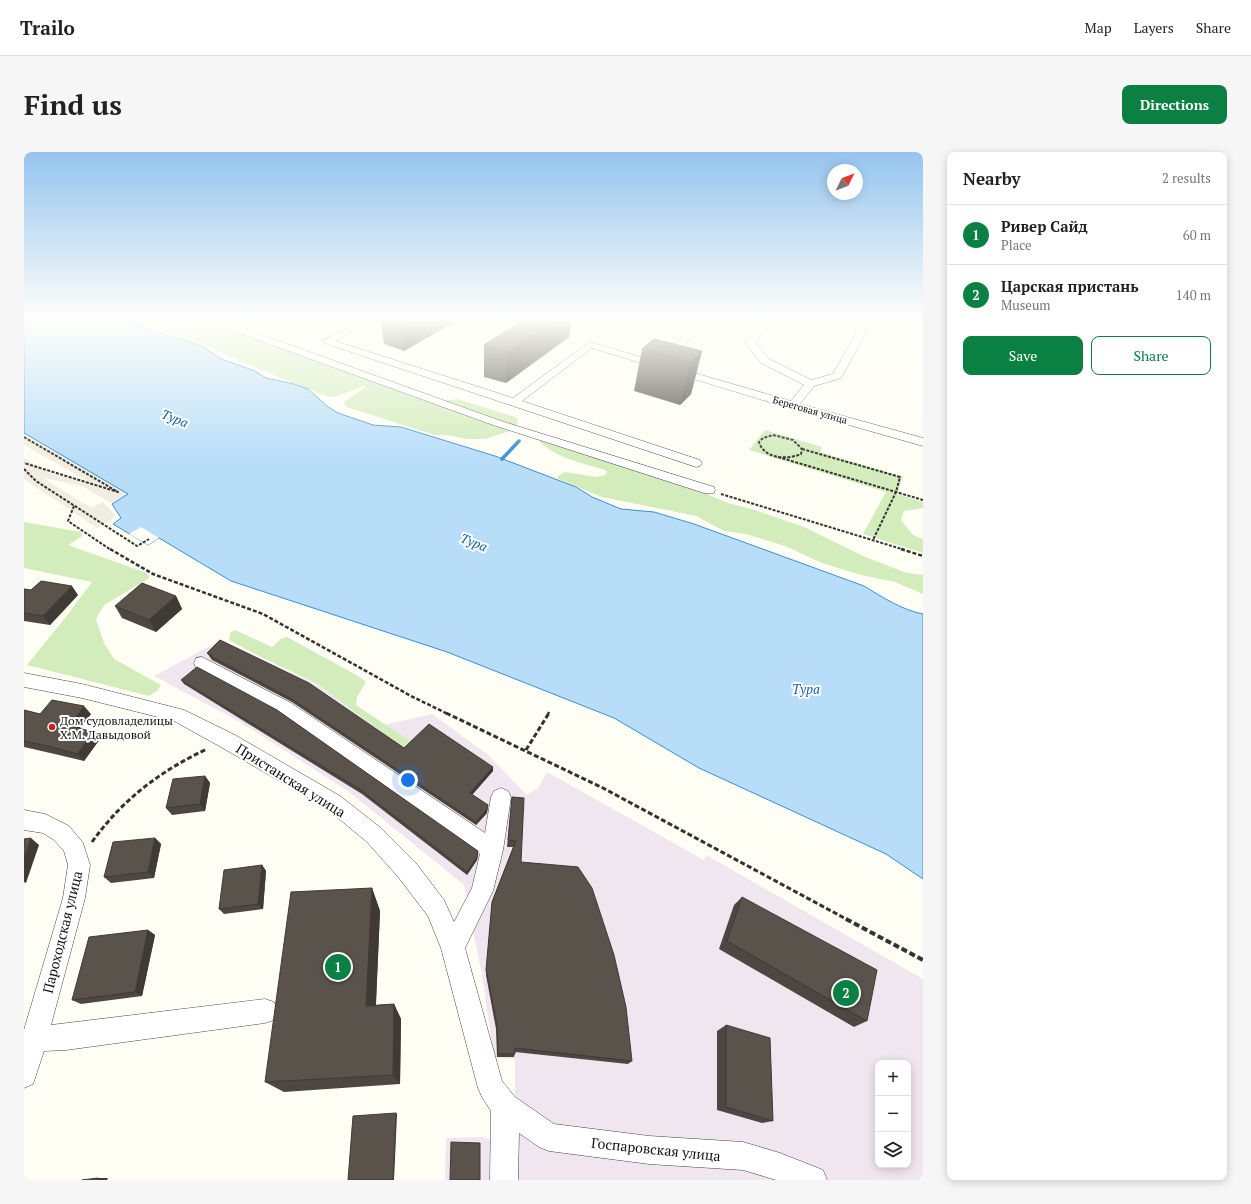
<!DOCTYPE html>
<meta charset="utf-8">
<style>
:root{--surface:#fff;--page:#f6f6f6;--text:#222;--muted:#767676;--line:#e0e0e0;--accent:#0b8043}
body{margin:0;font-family:"PT Serif",serif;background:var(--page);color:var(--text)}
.controls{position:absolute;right:12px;bottom:12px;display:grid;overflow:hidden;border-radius:8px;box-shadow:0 2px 10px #0003}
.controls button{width:36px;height:36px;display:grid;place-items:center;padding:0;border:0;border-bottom:1px solid var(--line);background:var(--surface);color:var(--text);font:20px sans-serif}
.compass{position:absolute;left:803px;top:12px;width:36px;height:36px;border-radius:50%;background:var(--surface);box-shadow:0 2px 10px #0003;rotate:47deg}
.you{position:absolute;left:384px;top:628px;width:14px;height:14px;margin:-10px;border:3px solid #fff;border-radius:50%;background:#1a73e8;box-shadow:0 0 0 6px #1a73e833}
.badge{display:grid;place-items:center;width:26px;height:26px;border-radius:50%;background:var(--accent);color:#fff;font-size:13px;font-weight:700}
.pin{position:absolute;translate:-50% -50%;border:2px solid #fff;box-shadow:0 1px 4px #0006}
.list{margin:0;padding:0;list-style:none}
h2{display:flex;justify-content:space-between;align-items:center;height:52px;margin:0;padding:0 16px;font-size:17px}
h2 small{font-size:13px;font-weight:400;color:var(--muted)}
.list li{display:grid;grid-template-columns:26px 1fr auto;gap:12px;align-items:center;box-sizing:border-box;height:60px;padding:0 16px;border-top:1px solid var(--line)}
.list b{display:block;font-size:15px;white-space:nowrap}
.list p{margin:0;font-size:13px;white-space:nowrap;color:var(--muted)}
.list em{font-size:13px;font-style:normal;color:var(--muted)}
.actions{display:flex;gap:8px;padding:12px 16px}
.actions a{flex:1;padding:9px 0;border:1px solid var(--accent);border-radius:8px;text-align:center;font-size:14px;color:var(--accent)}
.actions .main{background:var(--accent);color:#fff}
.icon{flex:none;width:22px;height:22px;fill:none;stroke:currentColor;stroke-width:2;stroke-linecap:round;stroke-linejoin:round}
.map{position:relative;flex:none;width:899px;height:1028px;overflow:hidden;border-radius:8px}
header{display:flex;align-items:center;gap:24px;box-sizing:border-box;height:56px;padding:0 20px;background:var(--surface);border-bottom:1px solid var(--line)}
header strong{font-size:19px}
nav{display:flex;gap:22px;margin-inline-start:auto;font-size:14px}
.intro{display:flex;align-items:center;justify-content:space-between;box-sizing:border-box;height:96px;padding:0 24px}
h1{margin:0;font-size:28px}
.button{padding:10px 18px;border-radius:8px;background:var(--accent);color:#fff;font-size:14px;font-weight:700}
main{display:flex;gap:24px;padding:0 24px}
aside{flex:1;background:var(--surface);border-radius:8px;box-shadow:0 2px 10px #0003}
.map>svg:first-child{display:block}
.industrial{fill:#efe6ef;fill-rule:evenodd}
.green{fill:#d2ecbb}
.plaza{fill:#f1eee1}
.water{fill:#b7ddf9;stroke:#3a8ed4}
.pier{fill:#fffef5}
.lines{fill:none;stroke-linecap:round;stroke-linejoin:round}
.stream{stroke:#3a8ed4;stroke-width:3.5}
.minor-casing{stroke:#444;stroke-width:1}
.path-far3{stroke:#333;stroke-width:2;stroke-dasharray:3 1.5;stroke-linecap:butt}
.path-far2{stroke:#333;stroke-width:2.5;stroke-dasharray:4 2;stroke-linecap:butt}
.path-far1{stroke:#333;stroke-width:3;stroke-dasharray:5 2.5;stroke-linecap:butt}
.path{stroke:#333;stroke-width:4;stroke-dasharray:6 3;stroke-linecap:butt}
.minor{fill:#fff;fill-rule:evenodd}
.wall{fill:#4d4741}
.shaded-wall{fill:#3f3a35}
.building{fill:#5a534c;stroke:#3f3a35}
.poi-dot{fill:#c92221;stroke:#fff;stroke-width:1.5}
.labels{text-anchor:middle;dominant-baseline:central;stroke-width:4;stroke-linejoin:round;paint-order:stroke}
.far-street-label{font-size:10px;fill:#111;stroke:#fff}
.poi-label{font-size:12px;fill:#111;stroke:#fff;text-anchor:start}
.water-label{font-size:13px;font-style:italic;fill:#1260aa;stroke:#fff}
.near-street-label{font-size:14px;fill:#111;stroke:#fff}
</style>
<header>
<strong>Trailo</strong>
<nav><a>Map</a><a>Layers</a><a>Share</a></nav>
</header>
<div class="intro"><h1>Find us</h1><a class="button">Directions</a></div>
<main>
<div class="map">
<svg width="899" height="1028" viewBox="0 0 899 1028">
<rect width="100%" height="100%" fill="#fffef5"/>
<path class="industrial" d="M 197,488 L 294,533 L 360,573 L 408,562 L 464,603 L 503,643 L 514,636 L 523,620 L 680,708 L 682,703 L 899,827 L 899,1028 L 421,1028 L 422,986 L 458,985 L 491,995 L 491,907 L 470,906 L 458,823 L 440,733 L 324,639 L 216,570 L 130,524 ZM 854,911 L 884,911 L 884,1013 L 854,1013 Z"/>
<g class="green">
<path d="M 105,167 L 182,167 L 215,180 L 307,212 L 402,249 L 410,250 L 433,247 L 491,265 L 494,268 L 492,275 L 483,280 L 461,287 L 443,287 L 424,283 L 410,283 L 323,255 L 321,253 L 320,250 L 342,235 L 340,234 L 310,245 L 305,245 L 235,217 L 185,195 Z"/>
<path d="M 741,278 L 798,295 L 796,300 L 879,325 L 873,342 L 899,350 L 899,356 L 880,359 L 877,368 L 889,383 L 899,387 L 899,401 L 839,382 L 862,340 L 725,298 Z"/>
<path d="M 518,288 L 667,335 L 704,351 L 731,358 L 780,375 L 841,405 L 883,421 L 899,423 L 899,442 L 871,430 L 837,423 L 798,411 L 761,394 L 722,382 L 700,379 L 672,364 L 578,345 L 534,327 L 534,324 L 541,320 L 572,325 L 581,323 L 583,320 L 581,318 C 559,311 531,306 515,289 Z"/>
<path d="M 0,370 L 57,380 L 58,384 L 44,393 L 123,421 L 125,424 L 124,427 L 80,453 L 72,467 L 80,491 L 90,507 L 137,533 L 134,538 L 125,544 L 3,513 L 45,461 L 68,430 L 0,416 Z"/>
<path d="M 211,478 L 248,495 L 257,487 L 263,485 L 334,524 L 342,530 L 333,545 L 332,553 L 386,589 L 394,599 L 388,603 L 295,533 L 227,500 L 205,488 L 206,481 Z"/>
</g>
<path class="plaza" d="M 0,283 L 104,342 L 87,351 L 58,334 L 19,326 L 67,356 L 79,350 L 92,364 L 73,376 L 0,327 L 0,306 L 26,321 L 64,329 L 0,293 Z"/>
<path class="water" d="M 0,167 L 100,167 L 130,179 L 178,194 L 197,207 L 231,219 L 242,226 L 270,232 L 284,237 L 303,254 L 314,261 L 349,273 L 377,275 L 471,304 L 552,335 L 568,345 L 597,357 L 630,360 L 670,372 L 840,434 C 858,445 878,458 899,462 L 899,727 L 862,702 L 675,616 L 590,566 L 423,500 L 207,429 L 135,386 L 124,393 L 89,372 L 97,366 L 88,352 L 104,342 L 0,281 Z"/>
<path class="pier" d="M 117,375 L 135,386 L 124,393 L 105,382 Z"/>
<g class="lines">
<path class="stream" d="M 478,307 L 495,289"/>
<g class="minor-casing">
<g id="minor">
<path d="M 184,167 L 194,167 L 477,269 L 690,335 L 691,338 L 690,341 L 680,341 L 469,273 L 201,176 Z"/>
<path d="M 342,167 L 352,167 L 311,189 L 489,246 L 564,191 L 570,191 L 633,210 L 632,208 L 633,206 L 681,167 L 690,167 L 641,210 L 636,211 L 767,249 L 780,233 L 737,211 L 721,191 L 740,167 L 748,167 L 731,191 L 745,207 L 787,228 L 809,222 L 832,181 L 835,167 L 843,167 L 842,181 L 817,226 L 790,234 L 776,252 L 899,286 L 899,294 L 765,256 L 568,196 L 498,249 L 676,308 L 678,311 L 676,314 L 672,315 L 300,191 L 298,189 Z"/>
<path d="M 178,505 L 267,551 L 461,681 L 467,645 L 470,639 L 477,636 L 484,639 L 487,645 L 479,698 L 469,739 L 441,796 L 478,929 L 491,945 L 530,972 L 625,984 L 719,990 L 756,1001 L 799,1018 L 803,1028 L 752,1028 L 719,1018 L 625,1012 L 525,999 L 515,995 L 495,981 L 494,1028 L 466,1028 L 467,959 L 458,945 L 454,936 L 417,796 L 404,764 L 375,726 L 343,690 L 302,656 L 197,595 L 150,569 L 58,546 L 0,535 L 0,521 L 58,532 L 160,558 L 211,583 L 316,644 L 357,676 L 391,710 L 420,748 L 430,770 L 448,736 L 456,702 L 255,561 L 172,516 L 170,511 L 172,506 Z"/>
<path d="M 0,658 L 21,662 L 45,674 L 59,691 L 66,713 L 61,746 L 27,873 L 241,847 L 250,850 L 253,859 L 250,868 L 241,871 L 42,898 L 20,899 L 9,932 L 0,936 L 0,878 L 39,746 L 44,713 L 40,699 L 30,688 L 19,681 L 0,678 Z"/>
</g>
</g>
<g class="path-far3">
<path d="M 749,283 L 769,288 L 778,297 L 777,302 C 763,308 740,307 735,290 L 739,286 Z"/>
<path d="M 0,285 L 94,340 L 0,311"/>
<path d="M 778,297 L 876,325 L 872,340 L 849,388"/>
<path d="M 754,305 L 899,348"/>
<path d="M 0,317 L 12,329 L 113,394 L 125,387"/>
<path d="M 697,342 L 881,398"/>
<path d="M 50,354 L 44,369 L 87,398"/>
</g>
<g class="path-far2">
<path d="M 86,397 L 129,422 L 239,462 L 387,544 L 424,562"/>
<path d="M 877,397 L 899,404"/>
<path d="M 524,562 L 525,560"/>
</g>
<g class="path-far1">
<path d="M 422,561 L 579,636 L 824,768"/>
<path d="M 502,598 L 525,561"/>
<path d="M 68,690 C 98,648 136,619 183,597"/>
</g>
<path class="path" d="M 822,767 L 899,808"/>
<use href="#minor" class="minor"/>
</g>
<g class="wall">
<path d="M 357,167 L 435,167 L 380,199 L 360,192 Z"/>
<path d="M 501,167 L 547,167 L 545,185 L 482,231 L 460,225 L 460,193 Z"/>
<path d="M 618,197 L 678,199 L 667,242 L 656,253 L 610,239 Z"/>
<path d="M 0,437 L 7,438 L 54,443 L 26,473 L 0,469 Z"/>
<path d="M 152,444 L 158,457 L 132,480 L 98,466 L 91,454 Z"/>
<path d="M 183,501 L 380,596 L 469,615 L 469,619 L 448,643 L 464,653 L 463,661 L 452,673 L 268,550 L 188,508 Z"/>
<path d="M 157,528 L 454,703 L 453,708 L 443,723 L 338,642 L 160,532 Z"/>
<path d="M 0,558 L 16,562 L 67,562 L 55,577 L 70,580 L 76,587 L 60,609 L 35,603 L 0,595 Z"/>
<path d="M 181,624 L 186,631 L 181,659 L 148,663 L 142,656 Z"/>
<path d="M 488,645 L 497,710 L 608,909 L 604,912 L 491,900 L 490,905 L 473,905 L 472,877 L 462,823 L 468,750 L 489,695 L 483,695 Z"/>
<path d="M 131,686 L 137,692 L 130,726 L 87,731 L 80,725 Z"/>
<path d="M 238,713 L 242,719 L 239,757 L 200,762 L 195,757 Z"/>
<path d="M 348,736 L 356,759 L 352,853 L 370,852 L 377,867 L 376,932 L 260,940 L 241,930 Z"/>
<path d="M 718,745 L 843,869 L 830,875 L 695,797 L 710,753 Z"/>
<path d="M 124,778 L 131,783 L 118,844 L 57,852 L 48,848 Z"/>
<path d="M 702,873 L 749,969 L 738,971 L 693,958 L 693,879 Z"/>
</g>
<g class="shaded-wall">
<path d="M 378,167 L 435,167 L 380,199 Z"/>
<path d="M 532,167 L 547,167 L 545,185 L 482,231 L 483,200 Z"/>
<path d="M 678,199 L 667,242 L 656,253 L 667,210 Z"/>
<path d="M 48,434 L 54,443 L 26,473 L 19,464 Z"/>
<path d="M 152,444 L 158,457 L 132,480 L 125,468 Z"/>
<path d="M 60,554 L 67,562 L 51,582 L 45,574 Z"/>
<path d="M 70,580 L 76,587 L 60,609 L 53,602 Z"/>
<path d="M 469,615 L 469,619 L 446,645 L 446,641 Z"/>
<path d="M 181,624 L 186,631 L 181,659 L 176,652 Z"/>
<path d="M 464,653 L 463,661 L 452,673 L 452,670 Z"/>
<path d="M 7,686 L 15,693 L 2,731 L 0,730 L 0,706 Z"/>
<path d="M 131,686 L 137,692 L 130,726 L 124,720 Z"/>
<path d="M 454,699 L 453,708 L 443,723 L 443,720 Z"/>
<path d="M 238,713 L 242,719 L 239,757 L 234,752 Z"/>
<path d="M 348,736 L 356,759 L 351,869 L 342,854 Z"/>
<path d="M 124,778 L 131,783 L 118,844 L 111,840 Z"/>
<path d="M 370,852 L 377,867 L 376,932 L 369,923 Z"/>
<path d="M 372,961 L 373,962 L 370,1028 L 369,1028 Z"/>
<path d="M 74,1026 L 84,1026 L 83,1028 L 73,1028 Z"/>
</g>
<g class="building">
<path d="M 501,167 L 532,167 L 483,200 L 460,193 Z"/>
<path d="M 630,187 L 678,199 L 667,210 L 618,197 Z"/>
<path d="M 17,429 L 48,434 L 19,464 L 0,461 L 0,437 L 7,438 Z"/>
<path d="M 118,431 L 152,444 L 125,468 L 91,454 Z"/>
<path d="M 196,488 L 285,531 L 380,596 L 405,572 L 469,615 L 446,641 L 464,653 L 463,657 L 452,670 L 266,546 L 186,504 L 188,503 L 183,501 Z"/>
<path d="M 173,515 L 253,558 L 454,699 L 453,705 L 443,720 L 337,638 L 157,528 Z"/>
<path d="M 28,548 L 60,554 L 45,574 L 70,580 L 53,602 L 28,595 L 0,589 L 0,558 L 16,562 Z"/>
<path d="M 181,624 L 176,652 L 142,656 L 149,627 Z"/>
<path d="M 488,645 L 500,646 L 497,710 L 554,715 L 568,736 L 590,803 L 602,855 L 608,909 L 491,896 L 491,902 L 474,902 L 473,873 L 462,818 L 468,750 L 492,689 L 484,688 Z"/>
<path d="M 7,686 L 0,706 L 0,687 Z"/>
<path d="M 131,686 L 124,720 L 80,725 L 89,690 Z"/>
<path d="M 238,713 L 234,752 L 195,757 L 200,718 Z"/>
<path d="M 348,736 L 342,854 L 370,852 L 369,923 L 241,930 L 267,740 Z"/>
<path d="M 718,745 L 853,818 L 843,869 L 703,789 Z"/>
<path d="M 124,778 L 111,840 L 48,848 L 65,785 Z"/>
<path d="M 702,873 L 746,886 L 749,969 L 702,955 Z"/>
<path d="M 372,961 L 369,1028 L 324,1028 L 329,964 Z"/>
<path d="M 427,990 L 456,991 L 456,1028 L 426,1028 Z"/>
<path d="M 74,1026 L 73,1028 L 58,1028 Z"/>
</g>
<linearGradient id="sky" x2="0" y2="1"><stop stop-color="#94c4ef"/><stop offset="0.54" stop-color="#fffffa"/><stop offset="1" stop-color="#fffffa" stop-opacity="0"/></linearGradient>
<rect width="899" height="310" fill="url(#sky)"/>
<circle class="poi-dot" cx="28" cy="575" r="4"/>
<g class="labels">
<g class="far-street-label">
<text transform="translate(786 258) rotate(16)">Береговая улица</text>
</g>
<g class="poi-label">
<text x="36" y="568">Дом судовладелицы<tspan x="36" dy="14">Х.М. Давыдовой</tspan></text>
</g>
<g class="water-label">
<text transform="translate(151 266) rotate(22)">Тура</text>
<text transform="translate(450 390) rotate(22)">Тура</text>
<text x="782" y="537">Тура</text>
</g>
<g class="near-street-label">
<text transform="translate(267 628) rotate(32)">Пристанская улица</text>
<text transform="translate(38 780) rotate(-76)">Пароходская улица</text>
<text transform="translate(632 997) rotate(6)">Госпаровская улица</text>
</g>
</g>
</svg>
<div class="controls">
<button>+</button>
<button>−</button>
<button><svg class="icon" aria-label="layers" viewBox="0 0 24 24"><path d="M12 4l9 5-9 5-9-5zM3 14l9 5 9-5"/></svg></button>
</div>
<svg class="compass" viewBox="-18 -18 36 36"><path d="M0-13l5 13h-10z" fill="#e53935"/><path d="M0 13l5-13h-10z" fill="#767676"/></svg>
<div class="you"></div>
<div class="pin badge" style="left:314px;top:815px">1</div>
<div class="pin badge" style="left:822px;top:841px">2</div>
</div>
<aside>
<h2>Nearby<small>2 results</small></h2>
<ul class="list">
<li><span class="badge">1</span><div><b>Ривер Сайд</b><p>Place</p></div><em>60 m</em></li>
<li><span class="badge">2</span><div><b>Царская пристань</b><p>Museum</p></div><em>140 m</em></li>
</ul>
<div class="actions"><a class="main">Save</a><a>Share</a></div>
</aside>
</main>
